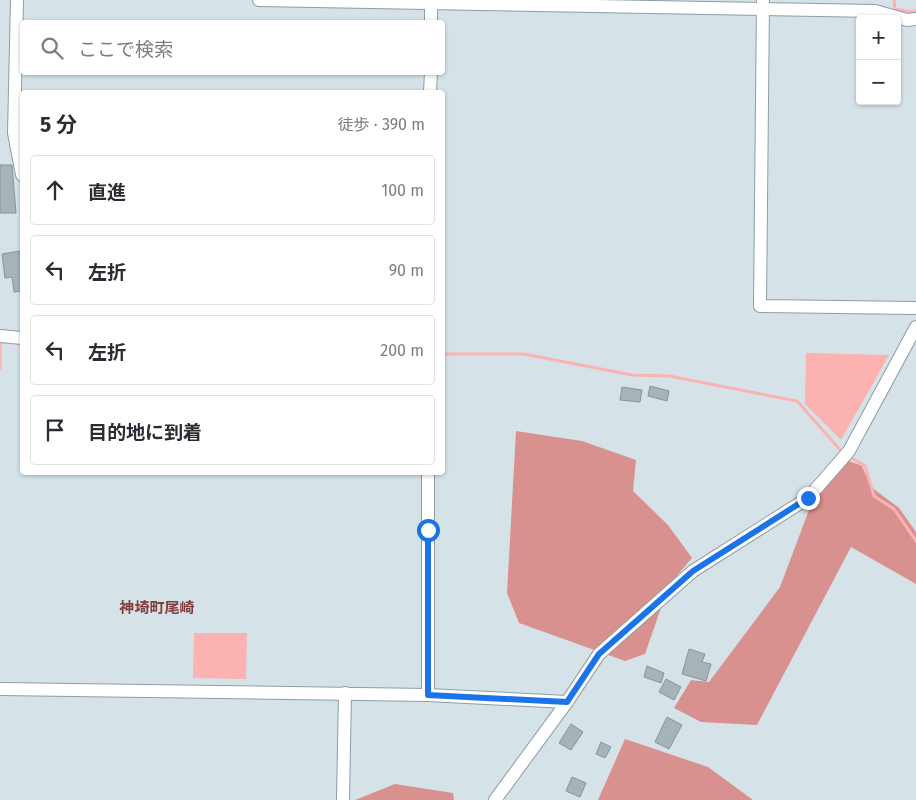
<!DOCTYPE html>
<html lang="ja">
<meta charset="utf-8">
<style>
:root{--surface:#fff;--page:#f2f2f3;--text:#2b2b33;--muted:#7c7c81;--line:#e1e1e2}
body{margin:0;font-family:"Fira Sans","Noto Sans JP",sans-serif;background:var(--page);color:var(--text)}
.controls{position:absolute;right:15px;top:15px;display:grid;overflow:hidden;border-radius:5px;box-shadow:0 1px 4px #0004}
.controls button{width:45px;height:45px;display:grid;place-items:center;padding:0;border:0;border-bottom:1px solid var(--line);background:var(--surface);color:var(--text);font:25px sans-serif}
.stop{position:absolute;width:15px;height:15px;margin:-11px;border:4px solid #1a73e8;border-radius:50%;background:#fff}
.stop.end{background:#1a73e8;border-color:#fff;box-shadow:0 1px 5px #0008}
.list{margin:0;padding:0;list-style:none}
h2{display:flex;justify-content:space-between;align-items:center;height:65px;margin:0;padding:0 20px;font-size:21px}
h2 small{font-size:16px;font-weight:400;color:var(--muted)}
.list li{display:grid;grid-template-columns:32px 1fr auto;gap:15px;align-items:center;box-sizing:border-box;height:70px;margin:0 10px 10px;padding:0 10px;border:1px solid var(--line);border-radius:5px}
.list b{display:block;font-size:19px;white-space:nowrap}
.list em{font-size:16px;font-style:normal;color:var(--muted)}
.icon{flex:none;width:28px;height:28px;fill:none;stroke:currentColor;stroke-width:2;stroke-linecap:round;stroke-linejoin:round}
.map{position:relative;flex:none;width:916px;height:800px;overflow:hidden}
.search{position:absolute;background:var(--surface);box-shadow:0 1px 4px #0004;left:20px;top:20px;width:425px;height:55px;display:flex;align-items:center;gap:12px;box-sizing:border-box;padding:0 18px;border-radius:5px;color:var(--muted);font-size:19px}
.panel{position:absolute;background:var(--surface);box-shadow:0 1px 4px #0004;left:20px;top:90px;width:425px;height:385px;border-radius:5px}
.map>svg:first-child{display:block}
.forest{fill:#d8918f}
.water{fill:#fbb2b0}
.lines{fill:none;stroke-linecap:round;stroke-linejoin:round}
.stream{stroke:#fbb2b0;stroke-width:3}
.building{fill:#a6b3b9;stroke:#87949a}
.minor-casing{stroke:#909da3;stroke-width:14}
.minor{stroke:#fff;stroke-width:12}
.route{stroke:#1a73e8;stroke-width:6}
.labels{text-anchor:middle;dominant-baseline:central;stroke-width:4.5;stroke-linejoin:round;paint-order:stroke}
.quarter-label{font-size:15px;font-weight:bold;fill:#843c3d;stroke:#d5e3e9}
</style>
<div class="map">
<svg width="916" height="800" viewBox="0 0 916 800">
<rect width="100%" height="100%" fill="#d5e3e9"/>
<g class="forest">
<path d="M 516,431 L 582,441 L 636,460 L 633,491 L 668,525 L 692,558 L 669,585 L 645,654 L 625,661 L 519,623 L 507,593 Z"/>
<path d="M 849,461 L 862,466 L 871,487 L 899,508 L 916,532 L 916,584 L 851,547 L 757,725 L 701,722 L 674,708 L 691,680 L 709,682 L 780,587 L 812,502 Z"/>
<path d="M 625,739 L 708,767 L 753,800 L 598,800 Z"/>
<path d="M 395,784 L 453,793 L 454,800 L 355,800 Z"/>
</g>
<g class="water">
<path d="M 806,353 L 889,355 L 841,440 L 805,404 Z"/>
<path d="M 194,633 L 247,633 L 246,679 L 193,678 Z"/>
</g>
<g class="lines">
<g class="stream">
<path d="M 894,0 L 895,9 L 911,12 L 916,11"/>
<path d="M 442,354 L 524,354 L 632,375 L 669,376 L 797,401 L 842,452"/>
<path d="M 0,369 L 0,342 L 2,342"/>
<path d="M 850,457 L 865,466 L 874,496 L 894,509 L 916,541"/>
</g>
</g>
<g class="building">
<path d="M 0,165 L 12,165 L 16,213 L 0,213 Z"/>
<path d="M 20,251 L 22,269 L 22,291 L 14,292 L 12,277 L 5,278 L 2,254 Z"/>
<path d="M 650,386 L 669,391 L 667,401 L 648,396 Z"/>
<path d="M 622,387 L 642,390 L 640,402 L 620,400 Z"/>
<path d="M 689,649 L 705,654 L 702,662 L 711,664 L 706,681 L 682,674 Z"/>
<path d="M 647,666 L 664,673 L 661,683 L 644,677 Z"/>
<path d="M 666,679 L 681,687 L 674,700 L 659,692 Z"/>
<path d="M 667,717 L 682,725 L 669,749 L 655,742 Z"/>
<path d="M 571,724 L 583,732 L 571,750 L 559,743 Z"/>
<path d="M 601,742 L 611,747 L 605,758 L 596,754 Z"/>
<path d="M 572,777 L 586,783 L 580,797 L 566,791 Z"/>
</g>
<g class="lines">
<g class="minor-casing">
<g id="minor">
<path d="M 17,0 L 14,133 L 22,175"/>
<path d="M 259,0 L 875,11 L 907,20 L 916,19"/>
<path d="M 763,0 L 760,306 L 916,308"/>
<path d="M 431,22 L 431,4"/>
<path d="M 430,92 L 431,72"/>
<path d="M 0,336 L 22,338"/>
<path d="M 428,472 L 428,695"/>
<path d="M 0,689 L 428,695 L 567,702"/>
<path d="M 343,800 L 345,693"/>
<path d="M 495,800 L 567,702 L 599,654 L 693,571 L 808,498 L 849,451 L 916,327"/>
</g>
</g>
<use href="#minor" class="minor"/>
</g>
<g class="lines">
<path class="route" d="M 428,530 L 428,695 L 567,702 L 599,654 L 693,571 L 808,498"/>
</g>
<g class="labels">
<g class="quarter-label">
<text x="157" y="608">神埼町尾崎</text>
</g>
</g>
</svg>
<div class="controls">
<button>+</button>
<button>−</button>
</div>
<div class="stop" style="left:428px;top:530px"></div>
<div class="stop end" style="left:808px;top:498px"></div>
<div class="search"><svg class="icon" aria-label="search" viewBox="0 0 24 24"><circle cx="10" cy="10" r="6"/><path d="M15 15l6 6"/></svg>ここで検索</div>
<section class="panel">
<h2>5 分<small>徒歩 · 390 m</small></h2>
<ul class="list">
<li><svg class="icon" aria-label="ahead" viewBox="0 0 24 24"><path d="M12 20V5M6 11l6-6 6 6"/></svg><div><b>直進</b></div><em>100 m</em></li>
<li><svg class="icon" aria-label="left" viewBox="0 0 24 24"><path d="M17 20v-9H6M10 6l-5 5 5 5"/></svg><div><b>左折</b></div><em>90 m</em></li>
<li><svg class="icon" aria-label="left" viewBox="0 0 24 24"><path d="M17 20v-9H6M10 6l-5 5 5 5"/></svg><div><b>左折</b></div><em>200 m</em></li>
<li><svg class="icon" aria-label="arrive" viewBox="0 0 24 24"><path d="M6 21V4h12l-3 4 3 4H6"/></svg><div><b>目的地に到着</b></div></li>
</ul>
</section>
</div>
